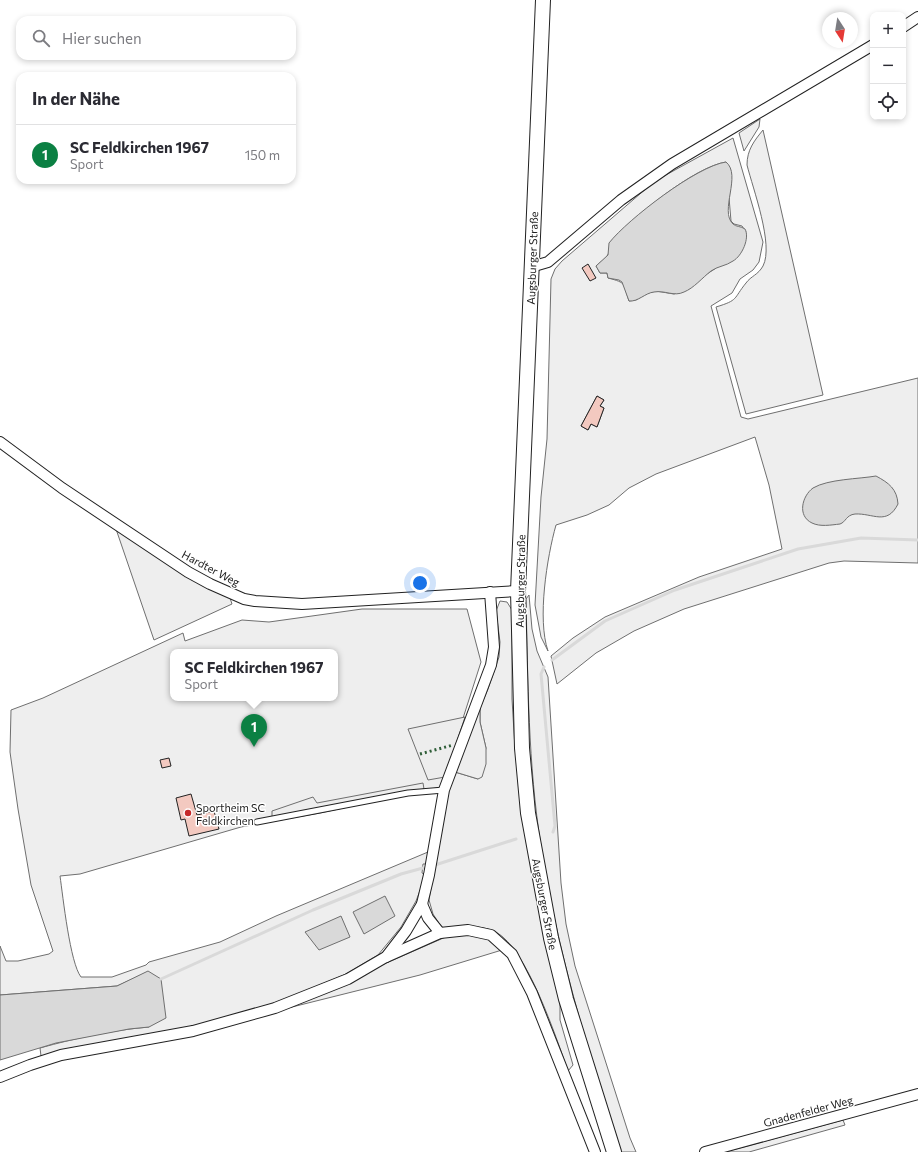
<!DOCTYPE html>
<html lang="de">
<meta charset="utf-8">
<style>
:root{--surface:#fff;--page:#f7f7f7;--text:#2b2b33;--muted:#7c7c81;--line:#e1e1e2;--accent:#0b8043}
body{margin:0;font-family:Commissioner,sans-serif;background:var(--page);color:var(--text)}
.controls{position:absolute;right:12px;top:12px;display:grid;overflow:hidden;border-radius:8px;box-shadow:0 2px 6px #0003}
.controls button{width:36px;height:36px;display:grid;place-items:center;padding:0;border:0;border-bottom:1px solid var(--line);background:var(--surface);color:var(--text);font:20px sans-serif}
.compass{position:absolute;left:822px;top:12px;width:36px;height:36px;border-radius:50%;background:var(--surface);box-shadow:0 2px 6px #0003;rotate:168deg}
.you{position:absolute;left:420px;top:583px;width:14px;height:14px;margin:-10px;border:3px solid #fff;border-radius:50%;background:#1a73e8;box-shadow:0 0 0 6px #1a73e833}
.badge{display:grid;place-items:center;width:26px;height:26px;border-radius:50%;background:var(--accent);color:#fff;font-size:13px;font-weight:700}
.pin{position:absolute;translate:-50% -33px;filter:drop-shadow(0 1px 2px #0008)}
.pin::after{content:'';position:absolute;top:21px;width:14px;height:12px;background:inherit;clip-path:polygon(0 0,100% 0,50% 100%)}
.popup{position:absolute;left:170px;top:649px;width:168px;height:52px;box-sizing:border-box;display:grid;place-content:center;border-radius:8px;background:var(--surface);filter:drop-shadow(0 1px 3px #0005);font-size:13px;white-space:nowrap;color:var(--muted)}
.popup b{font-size:15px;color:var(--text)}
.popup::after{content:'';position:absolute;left:50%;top:100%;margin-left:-8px;border:8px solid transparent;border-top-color:var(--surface)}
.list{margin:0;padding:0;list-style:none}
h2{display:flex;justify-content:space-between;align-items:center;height:52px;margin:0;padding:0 16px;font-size:17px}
h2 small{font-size:13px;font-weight:400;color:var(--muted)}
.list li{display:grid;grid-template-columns:26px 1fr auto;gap:12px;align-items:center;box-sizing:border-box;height:60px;padding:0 16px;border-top:1px solid var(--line)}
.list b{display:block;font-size:15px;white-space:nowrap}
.list p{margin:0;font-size:13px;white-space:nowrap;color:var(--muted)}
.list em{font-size:13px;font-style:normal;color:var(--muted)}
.icon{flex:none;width:22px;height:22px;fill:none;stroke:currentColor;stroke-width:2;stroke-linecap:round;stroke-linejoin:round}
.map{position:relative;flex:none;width:918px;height:1152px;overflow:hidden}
.search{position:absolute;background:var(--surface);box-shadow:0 2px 6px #0003;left:16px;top:16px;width:280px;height:44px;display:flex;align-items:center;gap:10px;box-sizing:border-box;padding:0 14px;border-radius:12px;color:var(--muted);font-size:15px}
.panel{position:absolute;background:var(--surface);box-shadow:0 2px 6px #0003;left:16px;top:72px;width:280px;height:112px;border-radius:12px}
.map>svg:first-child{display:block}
.green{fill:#eee;stroke:#6f6f6f;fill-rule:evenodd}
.parking{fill:#ededed;stroke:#6f6f6f}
.water{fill:#d9d9d9;stroke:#6f6f6f}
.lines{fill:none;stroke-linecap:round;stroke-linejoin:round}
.stream{stroke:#d9d9d9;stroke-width:3}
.building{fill:#f3c9c0;stroke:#222}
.lane-casing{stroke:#222;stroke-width:7}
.street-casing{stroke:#222;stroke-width:12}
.secondary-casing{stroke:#222;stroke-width:16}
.lane{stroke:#fff;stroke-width:5}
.street{stroke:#fff;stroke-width:10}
.secondary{stroke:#fff;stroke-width:14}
.hedge{stroke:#2f5e38;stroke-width:3;stroke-dasharray:2 3;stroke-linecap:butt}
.poi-dot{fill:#c62828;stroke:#fff;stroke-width:1.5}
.labels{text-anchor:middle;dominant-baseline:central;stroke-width:3;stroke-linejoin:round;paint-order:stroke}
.street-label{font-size:11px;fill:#222;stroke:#fff}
.poi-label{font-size:11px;fill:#222;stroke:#fff;text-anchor:start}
</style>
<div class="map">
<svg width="918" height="1152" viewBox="0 0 918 1152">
<rect width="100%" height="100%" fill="#fff"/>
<g class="green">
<path d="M 760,119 L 759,127 L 744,151 L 739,133 Z"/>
<path d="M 763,130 L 823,395 L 746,414 L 716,307 C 739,300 733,299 746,283 C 751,276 758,275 763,266 C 774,245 753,189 747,165 C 747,150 754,141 763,130 Z"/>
<path d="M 733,138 L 763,242 L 759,262 L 753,270 L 740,279 L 732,293 L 711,306 L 741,417 L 748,419 L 918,378 L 918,563 L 844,561 L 829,563 L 684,609 L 634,631 L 596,653 L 557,684 L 551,656 L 573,638 L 605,617 L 699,577 L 782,549 L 769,485 L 755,437 L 656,474 L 629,488 L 609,505 L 587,515 L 556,525 C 547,557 537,619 548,651 L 541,637 L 535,605 L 541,497 L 547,439 L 551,279 L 555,269 L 562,261 L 655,181 ZM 726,162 L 731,221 L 734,224 L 742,226 L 746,232 L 719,266 L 701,278 L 689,289 L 674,294 L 656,291 L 648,293 L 636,300 L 629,301 C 623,283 627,283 608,278 L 607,273 L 600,273 L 596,266 C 599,263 604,260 607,256 C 611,251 609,243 613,239 C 635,216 694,167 726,162 ZM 597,396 L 604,400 L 600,406 L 604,408 L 597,427 L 591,424 L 588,430 L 581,426 Z"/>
<path d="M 116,529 L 230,598 L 232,604 L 154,640 Z"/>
<path d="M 529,595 L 532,629 L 537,651 L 548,677 L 561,883 L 566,924 L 575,966 L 630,1138 L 636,1152 L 620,1152 C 588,1051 557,950 541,846 C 528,764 528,681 526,599 Z"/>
<path d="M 500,601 L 507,602 L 512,610 L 512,699 L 515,749 L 560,1001 L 560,1020 L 573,1065 L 568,1071 C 556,1037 527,949 496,932 C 480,924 459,927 442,928 L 433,914 L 429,900 L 447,792 L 455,772 L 478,779 L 486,748 L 480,722 L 480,708 L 488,689 L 499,657 L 500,642 L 496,611 Z"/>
<path d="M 362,609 L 467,609 L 481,662 L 441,787 L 320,813 L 241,827 L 80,874 L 60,876 C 63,897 70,963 81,977 L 112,977 L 146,965 L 149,962 L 220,942 L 276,916 L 428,852 L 427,864 L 423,864 L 422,873 L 426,875 L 416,901 L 401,927 L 378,955 L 346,974 L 273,1005 L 212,1023 L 41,1056 L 40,1048 C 76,1038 113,1030 149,1027 L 148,972 L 117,986 L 0,995 L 0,946 L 6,961 L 18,961 L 49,954 L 53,951 L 31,885 L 18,809 L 10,752 L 11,710 L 43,698 L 183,633 L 185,641 L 242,620 L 269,622 ZM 173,652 L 335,652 L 335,698 L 173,698 Z"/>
<path d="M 467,934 L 488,939 L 502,950 L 420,975 L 276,1011 L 448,936 Z"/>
<path d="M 843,1120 L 845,1125 L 749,1152 L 725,1152 Z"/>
</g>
<g class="parking">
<path d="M 480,708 L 480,722 L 486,748 L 486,764 L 482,777 L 478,779 L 455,772 Z"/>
<path d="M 465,717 L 445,777 L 428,780 L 408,729 Z"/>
<path d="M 423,783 L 424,789 L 272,817 L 272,811 L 313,797 L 317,803 Z"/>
</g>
<g class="water">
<path d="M 726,162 C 742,175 719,211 733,224 C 736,227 741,226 745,229 C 750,238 742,256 733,261 C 726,266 718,266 711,271 C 702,278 694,288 684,292 C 674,297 665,290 654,292 C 645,293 638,302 629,301 L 622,282 L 619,280 L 608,278 L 607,273 L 600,273 L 596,266 L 608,255 L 609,243 C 628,219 697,166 726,162 Z"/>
<path d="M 876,476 C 889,483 897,489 898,504 C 887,526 873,513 855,514 C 846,515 846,522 840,524 C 831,525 820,527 812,523 C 797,516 802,496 813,488 C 828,479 859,479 876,476 Z"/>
<path d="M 385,896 L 395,916 L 364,934 L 353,912 Z"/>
<path d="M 341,916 L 350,937 L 319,950 L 305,932 Z"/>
<path d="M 148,971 L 161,979 L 166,1018 L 149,1027 L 129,1029 L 56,1043 L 0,1060 L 0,995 L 117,986 Z"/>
</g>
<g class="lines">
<g class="stream">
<path d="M 552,660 L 605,621 L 675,590 L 798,549 L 861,538 L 918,540"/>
<path d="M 544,667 L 541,674 L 555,826 L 553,832"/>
<path d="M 435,865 L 516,839"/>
<path d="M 161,979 L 313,910 L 401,874 L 423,868"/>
</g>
</g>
<g class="building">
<path d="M 588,264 L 596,278 L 590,281 L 582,268 Z"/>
<path d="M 597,396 L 604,400 L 600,406 L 604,408 L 597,427 L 591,424 L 588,430 L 581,426 Z"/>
<path d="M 169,758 L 171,766 L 162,768 L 160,760 Z"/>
<path d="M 191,794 L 197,815 L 214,811 L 219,829 L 189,836 L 185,819 L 181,820 L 176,798 Z"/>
</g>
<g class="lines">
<g class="lane-casing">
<path id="lane" d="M 257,822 L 408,793 L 444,790"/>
</g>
<g class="street-casing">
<g id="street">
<path d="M 903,27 L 918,17"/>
<path d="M 531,267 L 548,262 L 621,200 L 672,164 L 873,45"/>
<path d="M 0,442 L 62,488 L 188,572 L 210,584 L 244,599 L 255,601 L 302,604 L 518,591"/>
<path d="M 422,904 L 428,918 L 440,933"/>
<path d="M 386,957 L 406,931 L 422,904 L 429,875 L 444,790 L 491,665 L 494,647 L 490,592"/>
<path d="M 0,1077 L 30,1065 L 61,1055 L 193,1031 L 275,1008 L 348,979 L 384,958 L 440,933 L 468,930 L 491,935 L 512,954 L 532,993 L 595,1152"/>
<path d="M 705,1152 L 918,1094"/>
</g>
</g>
<g class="secondary-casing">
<path id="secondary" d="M 543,0 L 518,591 L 522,748 L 528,813 L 551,938 L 566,999 L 614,1152"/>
</g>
<use href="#lane" class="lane"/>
<use href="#street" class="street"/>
<use href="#secondary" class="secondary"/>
<path class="hedge" d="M 420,754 L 453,745"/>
</g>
<circle class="poi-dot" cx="188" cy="813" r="4"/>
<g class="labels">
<g class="street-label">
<text transform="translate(532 258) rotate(-88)">Augsburger Straße</text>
<text transform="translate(211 568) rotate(28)">Hardter Weg</text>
<text transform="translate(520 581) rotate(-89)">Augsburger Straße</text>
<text transform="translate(545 904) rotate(79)">Augsburger Straße</text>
<text transform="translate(808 1111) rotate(-15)">Gnadenfelder Weg</text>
</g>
<g class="poi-label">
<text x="196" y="807">Sportheim SC<tspan x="196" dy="13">Feldkirchen</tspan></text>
</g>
</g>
</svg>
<div class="controls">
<button>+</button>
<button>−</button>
<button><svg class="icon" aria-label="locate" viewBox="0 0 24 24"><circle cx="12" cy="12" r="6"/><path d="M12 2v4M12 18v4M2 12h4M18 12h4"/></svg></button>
</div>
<svg class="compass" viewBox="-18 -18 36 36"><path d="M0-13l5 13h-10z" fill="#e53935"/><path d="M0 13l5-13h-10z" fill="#7c7c81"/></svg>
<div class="you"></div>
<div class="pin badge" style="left:254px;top:747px">1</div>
<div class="popup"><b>SC Feldkirchen 1967</b>Sport</div>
<div class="search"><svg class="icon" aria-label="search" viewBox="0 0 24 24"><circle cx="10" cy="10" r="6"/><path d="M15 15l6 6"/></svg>Hier suchen</div>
<section class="panel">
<h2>In der Nähe<small></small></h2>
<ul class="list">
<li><span class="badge">1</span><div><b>SC Feldkirchen 1967</b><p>Sport</p></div><em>150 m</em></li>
</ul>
</section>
</div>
